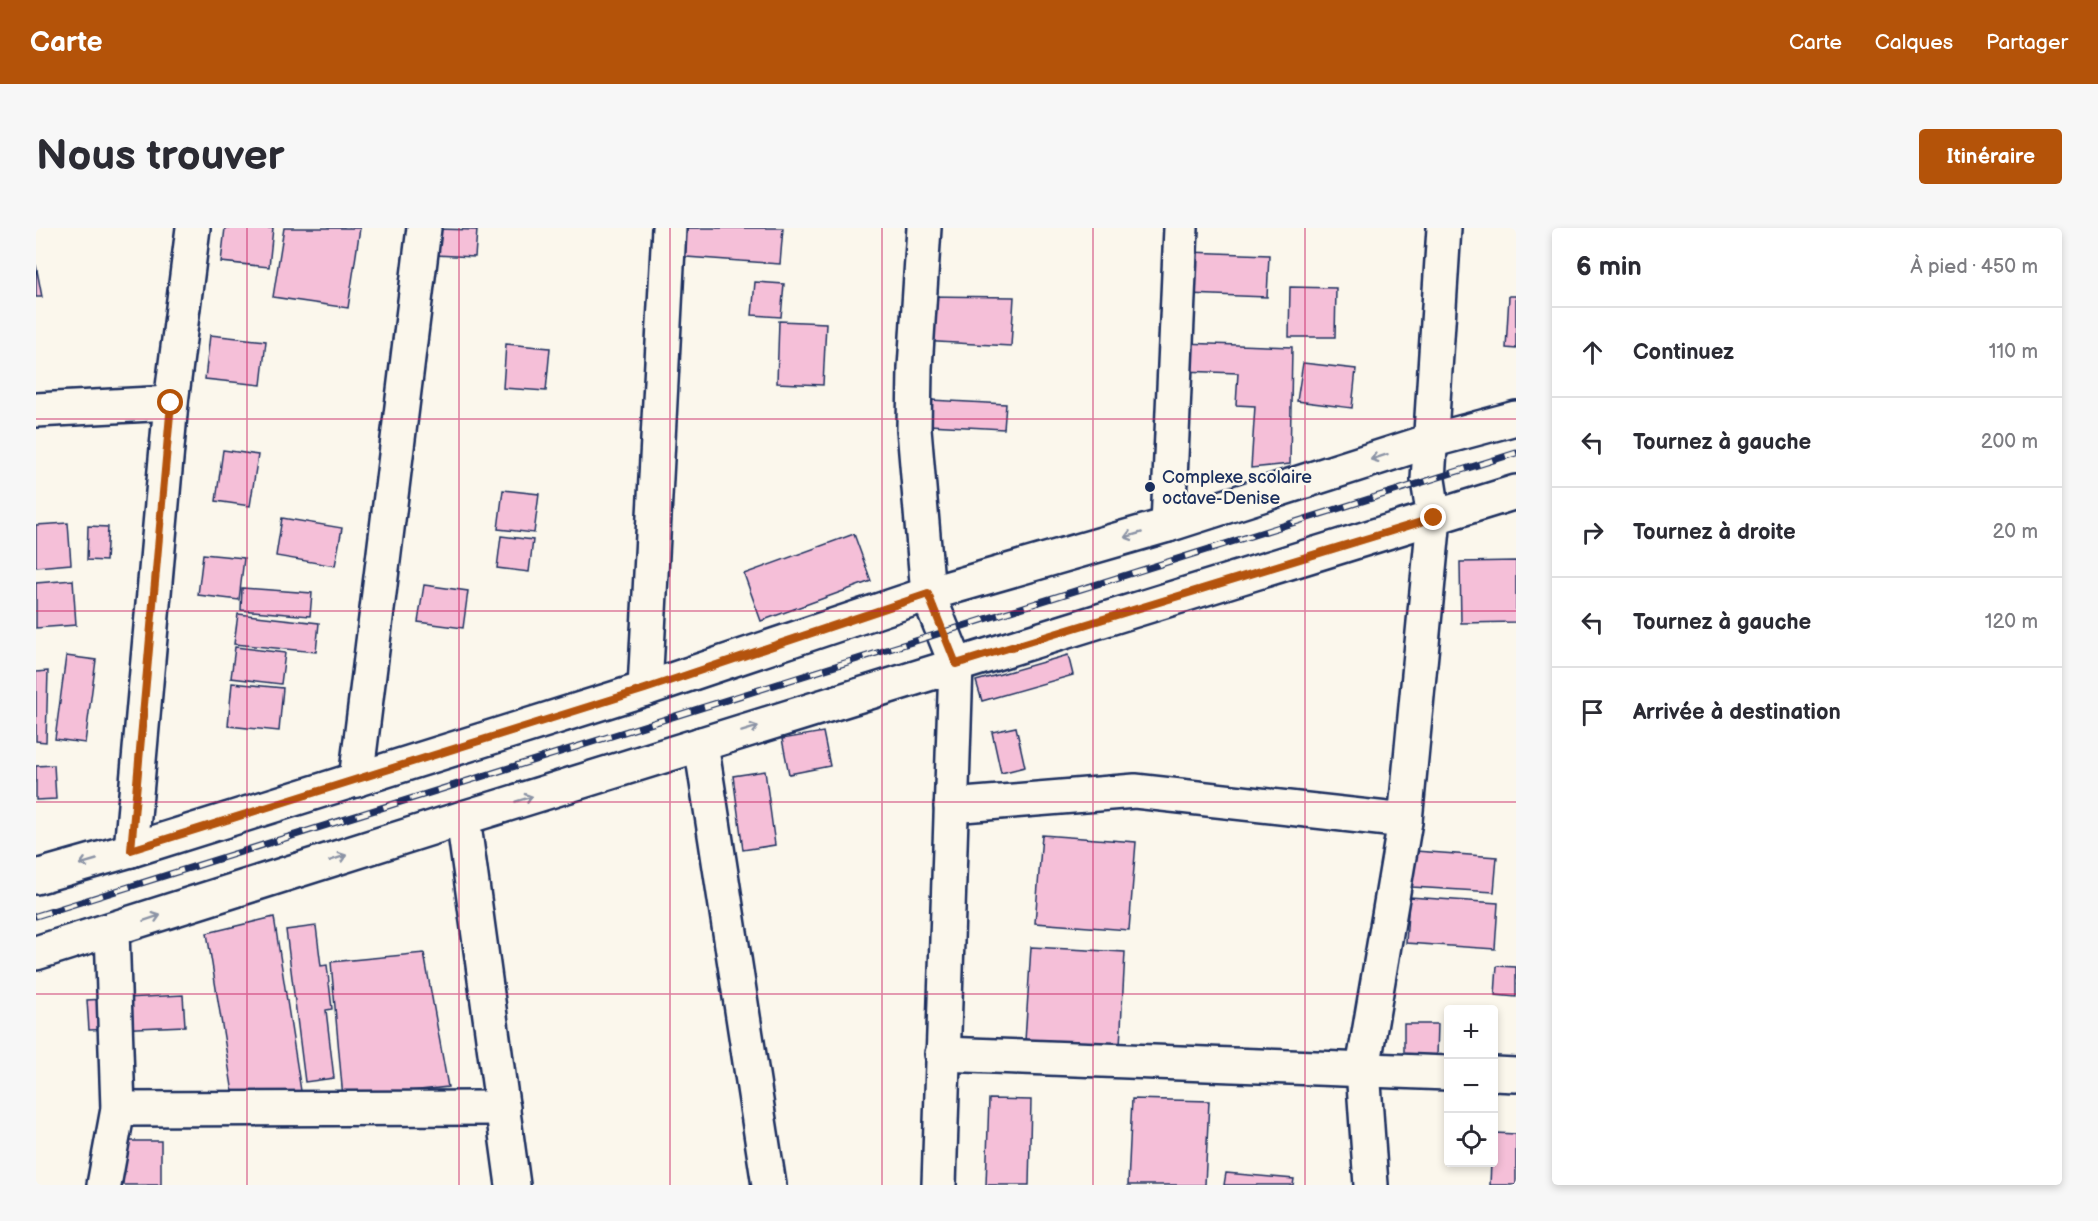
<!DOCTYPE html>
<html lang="fr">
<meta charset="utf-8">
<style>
:root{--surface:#fff;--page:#f7f7f7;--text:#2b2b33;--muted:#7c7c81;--line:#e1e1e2;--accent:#b45309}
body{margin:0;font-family:"Balsamiq Sans",sans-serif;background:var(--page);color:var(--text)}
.controls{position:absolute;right:18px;bottom:18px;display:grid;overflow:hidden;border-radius:6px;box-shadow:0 3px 9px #0003}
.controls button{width:54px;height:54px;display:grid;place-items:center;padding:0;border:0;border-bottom:2px solid var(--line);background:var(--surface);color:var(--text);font:30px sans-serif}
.stop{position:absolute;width:18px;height:18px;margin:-14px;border:4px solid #b45309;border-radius:50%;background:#fff}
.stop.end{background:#b45309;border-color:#fff;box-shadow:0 2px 6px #0008}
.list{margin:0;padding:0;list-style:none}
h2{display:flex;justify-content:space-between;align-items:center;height:78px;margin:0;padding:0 24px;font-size:26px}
h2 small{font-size:20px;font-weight:400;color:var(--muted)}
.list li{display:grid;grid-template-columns:39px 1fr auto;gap:18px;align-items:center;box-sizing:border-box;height:90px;padding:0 24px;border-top:2px solid var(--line)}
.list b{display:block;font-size:22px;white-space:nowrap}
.list em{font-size:20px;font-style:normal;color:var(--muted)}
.icon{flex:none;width:33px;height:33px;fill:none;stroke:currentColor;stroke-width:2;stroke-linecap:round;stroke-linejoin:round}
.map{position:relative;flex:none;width:1480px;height:957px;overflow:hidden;border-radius:6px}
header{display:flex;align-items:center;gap:36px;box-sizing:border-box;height:84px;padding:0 30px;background:var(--accent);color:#fff}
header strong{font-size:28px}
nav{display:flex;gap:33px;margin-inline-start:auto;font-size:21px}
.intro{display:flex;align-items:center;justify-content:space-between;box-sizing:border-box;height:144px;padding:0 36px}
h1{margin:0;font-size:42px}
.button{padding:15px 27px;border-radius:6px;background:var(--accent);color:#fff;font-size:21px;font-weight:700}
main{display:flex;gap:36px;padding:0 36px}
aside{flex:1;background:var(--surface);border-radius:6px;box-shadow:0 3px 9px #0003}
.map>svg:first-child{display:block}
.building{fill:#f5bfd8;stroke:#1b2f5e;stroke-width:1.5}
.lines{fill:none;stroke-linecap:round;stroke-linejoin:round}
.minor-casing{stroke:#1b2f5e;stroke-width:38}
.major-casing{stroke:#1b2f5e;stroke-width:38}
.minor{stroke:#fbf7ec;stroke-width:33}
.major{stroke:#fbf7ec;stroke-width:33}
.rail-casing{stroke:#1b2f5e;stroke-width:7}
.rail{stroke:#fbf7ec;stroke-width:4.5;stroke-dasharray:14;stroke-linecap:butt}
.oneway{stroke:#8b93a5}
.route{stroke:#b45309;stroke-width:8}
.grid{fill:none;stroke:#c2185b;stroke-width:1.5;stroke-opacity:0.55}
.poi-dot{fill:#1b2f5e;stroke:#fbf7ec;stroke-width:2}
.labels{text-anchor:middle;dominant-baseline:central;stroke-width:5;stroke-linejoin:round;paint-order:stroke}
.poi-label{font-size:18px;fill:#1b2f5e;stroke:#fbf7ec;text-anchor:start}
</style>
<header>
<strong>Carte</strong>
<nav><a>Carte</a><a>Calques</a><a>Partager</a></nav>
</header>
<div class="intro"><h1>Nous trouver</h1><a class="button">Itinéraire</a></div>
<main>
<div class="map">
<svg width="1480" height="957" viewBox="0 0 1480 957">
<rect width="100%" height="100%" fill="#fbf7ec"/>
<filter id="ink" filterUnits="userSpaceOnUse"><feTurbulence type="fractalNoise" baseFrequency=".0167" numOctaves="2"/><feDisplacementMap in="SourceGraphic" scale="12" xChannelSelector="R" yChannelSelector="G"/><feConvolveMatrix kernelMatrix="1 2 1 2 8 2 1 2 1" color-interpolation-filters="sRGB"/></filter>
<g filter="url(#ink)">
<g class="building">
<path d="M 189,0 L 237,0 L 233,39 L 185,34 Z"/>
<path d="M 248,0 L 324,0 L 312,80 L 237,69 Z"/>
<path d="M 639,0 L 747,0 L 744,36 L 637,28 Z"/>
<path d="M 400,1 L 441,2 L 439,29 L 399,27 Z"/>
<path d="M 1153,24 L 1233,27 L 1231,69 L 1152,66 Z"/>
<path d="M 0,37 L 6,69 L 0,69 Z"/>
<path d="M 719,54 L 748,56 L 745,89 L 716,87 Z"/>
<path d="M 1254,59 L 1300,60 L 1299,109 L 1253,109 Z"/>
<path d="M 887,68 L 978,69 L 975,118 L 884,113 Z"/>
<path d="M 1473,68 L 1480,68 L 1480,121 L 1470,120 Z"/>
<path d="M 743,93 L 790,95 L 787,157 L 741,155 Z"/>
<path d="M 174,107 L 230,113 L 225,157 L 169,151 Z"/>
<path d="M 1147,115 L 1256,119 L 1254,236 L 1215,240 L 1219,178 L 1200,177 L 1202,145 L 1146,143 Z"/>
<path d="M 470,116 L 514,120 L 510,163 L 467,160 Z"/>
<path d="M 1267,135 L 1320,141 L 1316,180 L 1261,173 Z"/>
<path d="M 894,172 L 970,176 L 968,201 L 893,197 Z"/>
<path d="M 187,222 L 222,227 L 214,278 L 180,273 Z"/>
<path d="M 467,262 L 503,266 L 498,305 L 462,301 Z"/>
<path d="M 246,290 L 306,300 L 299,338 L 240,328 Z"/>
<path d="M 32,295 L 35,336 L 0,339 L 0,297 Z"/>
<path d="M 52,298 L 72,299 L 70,333 L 51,332 Z"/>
<path d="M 818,306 L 835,353 L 725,393 L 708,346 Z"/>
<path d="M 465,308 L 497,312 L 493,344 L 461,340 Z"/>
<path d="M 167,326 L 208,330 L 203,372 L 162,367 Z"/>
<path d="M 1480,333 L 1480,394 L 1425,395 L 1424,334 Z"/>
<path d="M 37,352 L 40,397 L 0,400 L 0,355 Z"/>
<path d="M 388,357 L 432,363 L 427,400 L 382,394 Z"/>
<path d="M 206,360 L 276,365 L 274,388 L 205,382 Z"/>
<path d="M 202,386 L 283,395 L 280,424 L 198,416 Z"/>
<path d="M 199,419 L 249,425 L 245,456 L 195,450 Z"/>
<path d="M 1032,427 L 1037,447 L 946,473 L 940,453 Z"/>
<path d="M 30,428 L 60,432 L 49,515 L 19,511 Z"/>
<path d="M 12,443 L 10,514 L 0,513 L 0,444 Z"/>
<path d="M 196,455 L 247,460 L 243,503 L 192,498 Z"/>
<path d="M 980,499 L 989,539 L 965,545 L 956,504 Z"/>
<path d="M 787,504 L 794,538 L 753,546 L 746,511 Z"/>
<path d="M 18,537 L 20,571 L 0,572 L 0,538 Z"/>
<path d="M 729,543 L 739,617 L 707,622 L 697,548 Z"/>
<path d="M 1006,607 L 1100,614 L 1093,702 L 999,695 Z"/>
<path d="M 1379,623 L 1461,629 L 1458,664 L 1376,659 Z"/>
<path d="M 1373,669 L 1462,675 L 1459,721 L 1370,715 Z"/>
<path d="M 238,689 L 265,863 L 198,871 L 171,705 Z"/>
<path d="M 280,698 L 285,738 L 291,737 L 296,781 L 290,782 L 298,850 L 269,854 L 250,702 Z"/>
<path d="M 995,719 L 1089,724 L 1084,818 L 989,813 Z"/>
<path d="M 388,725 L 412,859 L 307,870 L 295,734 Z"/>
<path d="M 1461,738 L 1480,739 L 1480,769 L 1459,767 Z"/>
<path d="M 147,767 L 149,798 L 53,802 L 51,772 Z"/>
<path d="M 1368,796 L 1402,796 L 1401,829 L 1368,828 Z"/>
<path d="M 953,871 L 995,872 L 993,957 L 950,957 Z"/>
<path d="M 1096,871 L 1173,873 L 1169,957 L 1092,957 Z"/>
<path d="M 1458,905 L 1480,906 L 1480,957 L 1454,957 L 1455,934 L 1458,934 Z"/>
<rect x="87" y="913" width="38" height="44"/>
<path d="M 1190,945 L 1258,951 L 1257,957 L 1188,957 Z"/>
</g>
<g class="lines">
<g class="minor-casing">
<g id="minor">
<path d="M 888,0 L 879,140 L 878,201 L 892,366 L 920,436 L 903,957"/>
<path d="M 0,182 L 135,175"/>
<path d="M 1132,297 L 1145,0"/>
<path d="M 609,461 L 633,0"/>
<path d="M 665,516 L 733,957"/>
<path d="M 320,552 L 388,0"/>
<path d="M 915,578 L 1099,563 L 1369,593"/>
<path d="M 427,590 L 477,957"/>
<path d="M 95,622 L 135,175 L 157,0"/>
<path d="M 906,826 L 1412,845"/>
<path d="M 1458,846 L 1480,847"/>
<path d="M 82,881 L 467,880"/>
<path d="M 68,957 L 82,881 L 76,703"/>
<path d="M 1335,957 L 1327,841 L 1369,593 L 1398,290 L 1392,252 L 1408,0"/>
</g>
</g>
<g class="major-casing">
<g id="major">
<path d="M 0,649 L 95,622 L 609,461 L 892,366 L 1132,297 L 1394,213 L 1480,190"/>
<path d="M 0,725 L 427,590 L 1480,264"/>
</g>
</g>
<use href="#minor" class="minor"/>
<use href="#major" class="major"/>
<g class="rail-casing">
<path id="rail" d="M 0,688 L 1480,225"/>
</g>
<use href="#rail" class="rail"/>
</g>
<defs><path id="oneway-shaft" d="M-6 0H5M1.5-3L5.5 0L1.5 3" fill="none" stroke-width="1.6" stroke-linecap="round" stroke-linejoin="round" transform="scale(1.5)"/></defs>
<g class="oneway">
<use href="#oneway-shaft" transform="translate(1343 229) rotate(162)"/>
<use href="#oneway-shaft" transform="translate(1097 307) rotate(164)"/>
<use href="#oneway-shaft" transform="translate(714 501) rotate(-17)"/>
<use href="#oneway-shaft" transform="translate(488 571) rotate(-17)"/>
<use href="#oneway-shaft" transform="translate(302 630) rotate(-18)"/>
<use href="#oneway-shaft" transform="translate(52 634) rotate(164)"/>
<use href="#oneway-shaft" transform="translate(116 690) rotate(-18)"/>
</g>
</g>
<g class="lines" filter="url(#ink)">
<path class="route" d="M 135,175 L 95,622 L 609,461 L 892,366 L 920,436 L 1398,290"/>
</g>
<path class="grid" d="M 211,0 L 211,957M 423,0 L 423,957M 634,0 L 634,957M 846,0 L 846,957M 1057,0 L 1057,957M 1269,0 L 1269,957M 0,191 L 1480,191M 0,383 L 1480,383M 0,574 L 1480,574M 0,766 L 1480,766"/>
<circle class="poi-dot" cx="1114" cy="259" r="6"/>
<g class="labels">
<g class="poi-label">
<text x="1126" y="249">Complexe scolaire<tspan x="1126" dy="21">octave-Denise</tspan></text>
</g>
</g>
</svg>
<div class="controls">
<button>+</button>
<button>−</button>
<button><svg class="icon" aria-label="locate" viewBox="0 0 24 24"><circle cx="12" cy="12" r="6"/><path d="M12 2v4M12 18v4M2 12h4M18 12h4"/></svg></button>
</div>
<div class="stop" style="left:135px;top:175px"></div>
<div class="stop end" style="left:1398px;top:290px"></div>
</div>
<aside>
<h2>6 min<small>À pied · 450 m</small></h2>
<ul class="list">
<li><svg class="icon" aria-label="ahead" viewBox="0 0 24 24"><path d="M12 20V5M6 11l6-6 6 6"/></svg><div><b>Continuez</b></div><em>110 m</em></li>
<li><svg class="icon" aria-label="left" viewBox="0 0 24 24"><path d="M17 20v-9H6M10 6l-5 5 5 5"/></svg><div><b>Tournez à gauche</b></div><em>200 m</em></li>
<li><svg class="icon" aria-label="right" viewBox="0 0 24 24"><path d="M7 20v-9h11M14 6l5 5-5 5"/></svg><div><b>Tournez à droite</b></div><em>20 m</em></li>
<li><svg class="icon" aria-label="left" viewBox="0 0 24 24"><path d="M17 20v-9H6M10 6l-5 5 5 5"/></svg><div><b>Tournez à gauche</b></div><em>120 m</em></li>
<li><svg class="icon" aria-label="arrive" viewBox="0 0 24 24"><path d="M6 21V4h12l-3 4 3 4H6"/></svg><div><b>Arrivée à destination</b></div></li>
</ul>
</aside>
</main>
